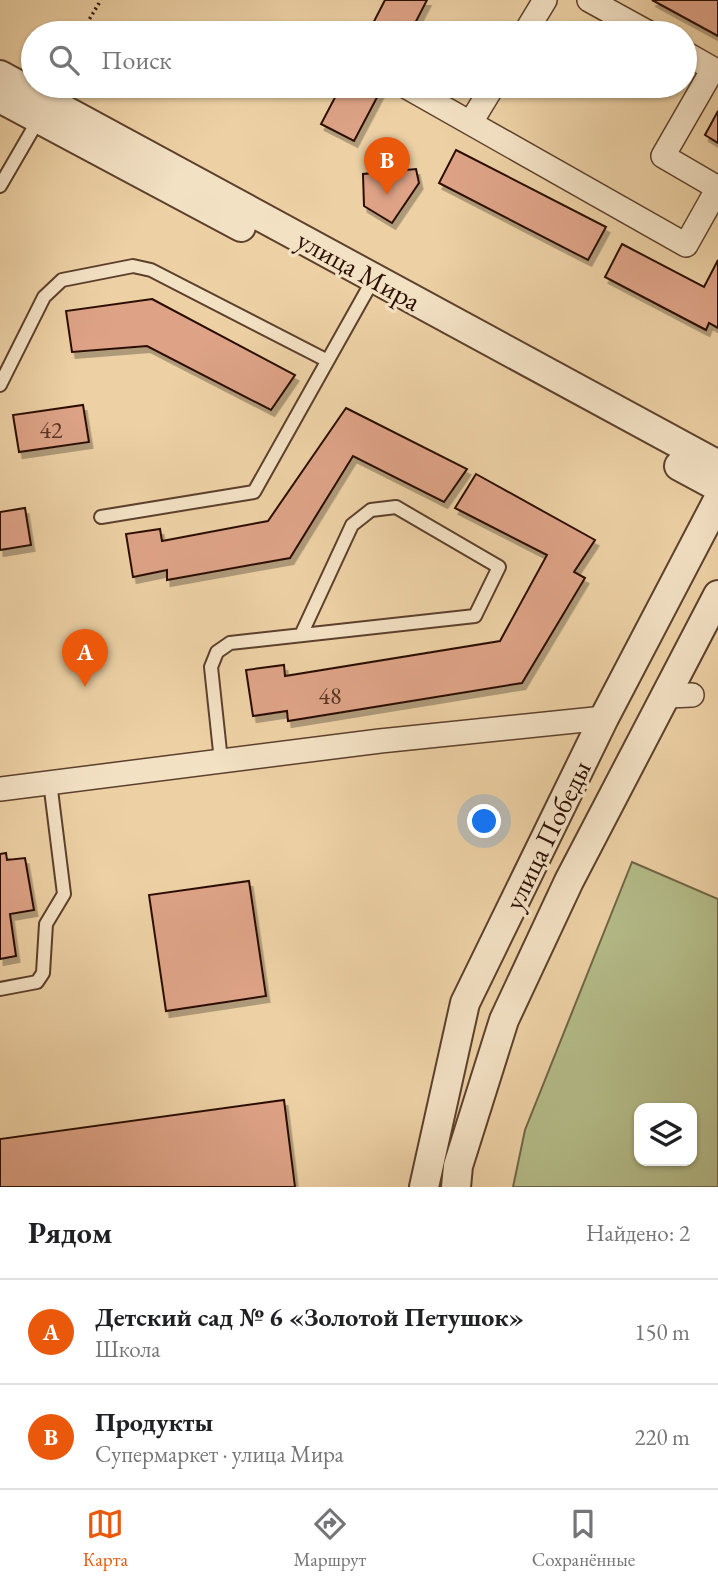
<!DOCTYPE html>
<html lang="ru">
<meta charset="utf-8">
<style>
:root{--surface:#fff;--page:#f6f6f6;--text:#202124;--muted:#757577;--line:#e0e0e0;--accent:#ea580c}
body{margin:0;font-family:"EB Garamond",serif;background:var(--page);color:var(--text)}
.controls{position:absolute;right:21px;bottom:21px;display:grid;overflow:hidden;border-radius:14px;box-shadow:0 2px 5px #0004}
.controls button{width:63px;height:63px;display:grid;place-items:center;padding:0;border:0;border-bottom:2px solid var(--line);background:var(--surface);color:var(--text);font:35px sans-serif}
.you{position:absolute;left:485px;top:822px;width:24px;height:24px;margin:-18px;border:5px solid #fff;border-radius:50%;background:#1a73e8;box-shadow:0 0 0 10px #1a73e833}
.badge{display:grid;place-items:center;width:46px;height:46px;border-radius:50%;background:var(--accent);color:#fff;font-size:23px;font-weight:700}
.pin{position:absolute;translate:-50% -58px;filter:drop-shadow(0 2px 4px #0008)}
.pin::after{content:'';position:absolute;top:37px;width:24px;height:21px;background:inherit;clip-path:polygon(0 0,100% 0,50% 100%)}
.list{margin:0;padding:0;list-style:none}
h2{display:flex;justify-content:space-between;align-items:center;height:91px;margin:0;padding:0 28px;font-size:30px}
h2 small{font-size:23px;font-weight:400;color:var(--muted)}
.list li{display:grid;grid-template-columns:46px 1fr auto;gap:21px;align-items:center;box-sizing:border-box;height:105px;padding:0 28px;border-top:2px solid var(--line)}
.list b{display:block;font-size:26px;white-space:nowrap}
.list p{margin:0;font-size:23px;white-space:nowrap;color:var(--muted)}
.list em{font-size:23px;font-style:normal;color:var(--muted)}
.icon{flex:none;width:38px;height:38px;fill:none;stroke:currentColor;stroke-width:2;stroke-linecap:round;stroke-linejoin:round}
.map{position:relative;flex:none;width:718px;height:1187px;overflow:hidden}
.search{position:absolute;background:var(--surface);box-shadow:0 2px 5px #0004;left:21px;right:21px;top:21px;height:77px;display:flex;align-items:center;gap:18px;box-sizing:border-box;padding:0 24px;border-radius:38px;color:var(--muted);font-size:26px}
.sheet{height:301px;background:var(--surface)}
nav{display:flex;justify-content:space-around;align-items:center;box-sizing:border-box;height:98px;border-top:2px solid var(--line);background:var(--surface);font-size:19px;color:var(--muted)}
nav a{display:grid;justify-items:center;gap:4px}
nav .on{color:var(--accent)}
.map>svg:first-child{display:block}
.green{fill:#b4bc89;stroke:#706646;stroke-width:2;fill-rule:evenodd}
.building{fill:#dea387;stroke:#2c0f03;stroke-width:2;filter:url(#shadow)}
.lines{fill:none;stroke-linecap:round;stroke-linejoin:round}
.service-casing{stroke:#5c402c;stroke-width:16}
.minor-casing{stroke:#5c402c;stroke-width:26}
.tertiary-casing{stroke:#5c402c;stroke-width:32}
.path{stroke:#2c0f03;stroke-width:3.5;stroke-dasharray:2 3.5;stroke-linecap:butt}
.service{stroke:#f3e1c4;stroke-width:12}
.minor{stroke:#f3e1c4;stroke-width:23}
.tertiary{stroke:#f3e1c4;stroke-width:28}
.labels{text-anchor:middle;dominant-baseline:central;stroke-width:7;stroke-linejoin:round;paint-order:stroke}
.number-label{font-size:24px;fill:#583424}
.street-label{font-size:28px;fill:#2c0f03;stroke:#f3e1c4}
</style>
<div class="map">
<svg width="718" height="1187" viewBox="0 0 718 1187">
<defs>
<filter id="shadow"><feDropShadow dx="3.5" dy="6" stdDeviation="0" flood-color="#0004"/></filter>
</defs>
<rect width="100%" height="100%" fill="#edd1a5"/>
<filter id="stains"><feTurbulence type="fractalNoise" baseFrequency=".00286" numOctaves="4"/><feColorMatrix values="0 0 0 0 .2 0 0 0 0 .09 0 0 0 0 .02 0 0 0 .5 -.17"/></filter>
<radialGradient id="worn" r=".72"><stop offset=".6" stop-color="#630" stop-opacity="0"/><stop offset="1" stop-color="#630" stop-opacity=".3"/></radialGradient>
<path class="green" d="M 632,862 L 718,899 L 718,1187 L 513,1187 L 525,1130 ZM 639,1108 L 692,1108 L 692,1161 L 639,1161 Z"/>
<g class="building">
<path d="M 385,0 L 427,0 L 410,33 L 368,33 Z"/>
<path d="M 652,0 L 718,0 L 718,36 Z"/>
<path d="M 341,86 L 383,86 L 354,141 L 321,124 Z"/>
<path d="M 718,111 L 718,143 L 705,135 Z"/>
<path d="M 456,150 L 606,227 L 588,260 L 439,183 Z"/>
<path d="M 416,169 L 419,183 L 392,223 L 364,206 L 363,174 Z"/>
<path d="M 622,244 L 704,287 L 718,260 L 718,328 L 709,323 L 706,330 L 605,277 Z"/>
<path d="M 152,299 L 295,375 L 271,410 L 147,346 L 72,352 L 66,311 Z"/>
<path d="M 83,405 L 89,442 L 19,452 L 13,415 Z"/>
<path d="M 346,408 L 467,469 L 444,502 L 353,456 L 290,558 L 167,580 L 167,570 L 133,577 L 126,534 L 160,529 L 162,541 L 268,521 Z"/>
<path d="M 476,474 L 595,540 L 574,572 L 585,578 L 522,683 L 288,721 L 287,711 L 253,716 L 246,670 L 284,665 L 285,676 L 500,641 L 547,555 L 455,508 Z"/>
<path d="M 25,508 L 31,545 L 0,550 L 0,512 Z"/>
<path d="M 6,853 L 7,860 L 25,858 L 34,910 L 10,914 L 16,956 L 0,959 L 0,854 Z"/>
<path d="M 249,881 L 266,996 L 166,1011 L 149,895 Z"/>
<path d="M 284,1100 L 295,1187 L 0,1187 L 0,1139 Z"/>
</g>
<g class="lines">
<g class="service-casing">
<g id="service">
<path d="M 0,186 L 40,117"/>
<path d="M 0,385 L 44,297 L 62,280 L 133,266 L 151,270 L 326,360"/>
<path d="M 101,517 L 254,492 L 374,278"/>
<path d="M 221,761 L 211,667 L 217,652 L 230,643 L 475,616 L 499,567 L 396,507 L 371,510 L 352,525 L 301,635"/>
<path d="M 0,989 L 37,982 L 43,973 L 46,924 L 64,894 L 50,782"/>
</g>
</g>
<g class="minor-casing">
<g id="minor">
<path d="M 589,0 L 649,33"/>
<path d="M 525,33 L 545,0"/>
<path d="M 685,53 L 713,69 L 663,156 L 718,188"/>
<path d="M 405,86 L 686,245 L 718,188"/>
<path d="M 471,122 L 493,86"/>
<path d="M 667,696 L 692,695"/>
<path d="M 0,789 L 380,741 L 604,718"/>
</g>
</g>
<g class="tertiary-casing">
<g id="tertiary">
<path d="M 0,75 L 718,465"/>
<path d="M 0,98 L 241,227"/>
<path d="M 679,466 L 718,487"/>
<path d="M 424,1187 L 465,1003 L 604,718 L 718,500"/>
<path d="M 456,1187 L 458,1166 L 504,1020 L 569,881 L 718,595"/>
</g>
</g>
<path class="path" d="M 81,33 L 101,0"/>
<use href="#service" class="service"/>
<use href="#minor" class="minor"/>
<use href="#tertiary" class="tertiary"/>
</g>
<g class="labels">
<g class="number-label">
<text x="51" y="429">42</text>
<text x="330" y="695">48</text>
</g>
<g class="street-label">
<text transform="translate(359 270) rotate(29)">улица Мира</text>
<text transform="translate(547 835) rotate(-64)">улица Победы</text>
</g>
</g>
<rect width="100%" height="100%" filter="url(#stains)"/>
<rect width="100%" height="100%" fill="url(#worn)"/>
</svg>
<div class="controls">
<button><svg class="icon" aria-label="layers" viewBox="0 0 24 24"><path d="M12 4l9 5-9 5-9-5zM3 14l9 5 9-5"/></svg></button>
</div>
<div class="you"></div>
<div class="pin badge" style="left:85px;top:687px">A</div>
<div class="pin badge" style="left:387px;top:195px">B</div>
<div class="search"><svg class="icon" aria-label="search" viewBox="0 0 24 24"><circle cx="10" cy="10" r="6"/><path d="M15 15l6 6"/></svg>Поиск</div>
</div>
<section class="sheet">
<h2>Рядом<small>Найдено: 2</small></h2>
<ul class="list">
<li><span class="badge">A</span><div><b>Детский сад № 6 «Золотой Петушок»</b><p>Школа</p></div><em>150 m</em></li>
<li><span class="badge">B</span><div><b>Продукты</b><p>Супермаркет · улица Мира</p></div><em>220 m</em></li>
</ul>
</section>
<nav>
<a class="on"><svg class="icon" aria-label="map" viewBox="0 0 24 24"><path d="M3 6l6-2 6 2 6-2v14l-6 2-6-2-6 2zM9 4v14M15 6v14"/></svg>Карта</a>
<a><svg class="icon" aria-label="directions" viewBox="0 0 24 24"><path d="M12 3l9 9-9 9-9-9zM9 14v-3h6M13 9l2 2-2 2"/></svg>Маршрут</a>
<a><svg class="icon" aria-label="saved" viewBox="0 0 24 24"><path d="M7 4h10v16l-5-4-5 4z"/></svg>Сохранённые</a>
</nav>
